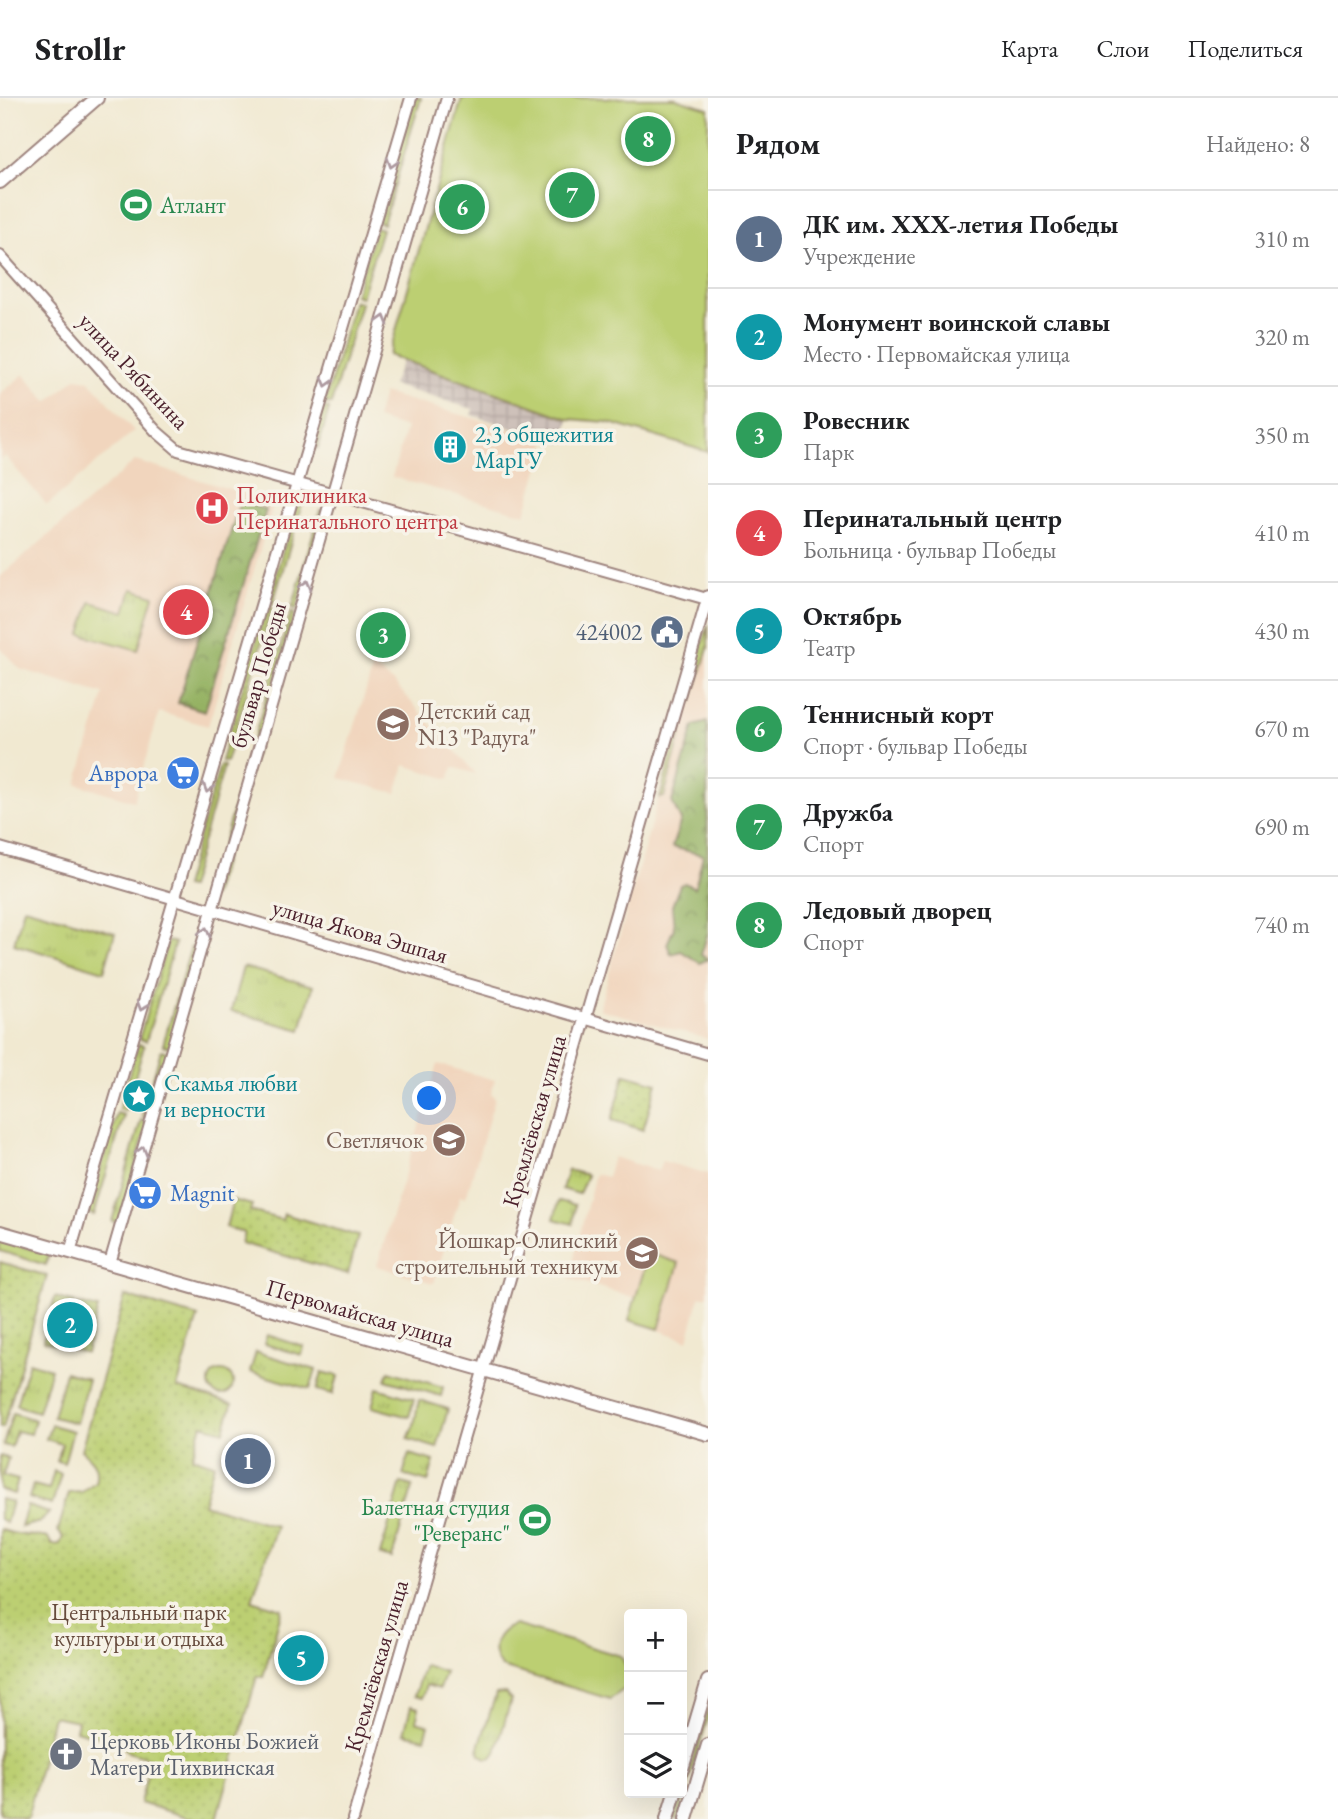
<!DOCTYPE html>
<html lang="ru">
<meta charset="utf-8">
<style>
:root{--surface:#fff;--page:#f6f6f6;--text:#202124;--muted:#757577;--line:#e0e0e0;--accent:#c8321e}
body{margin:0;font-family:"EB Garamond",serif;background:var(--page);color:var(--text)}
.controls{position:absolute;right:21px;bottom:21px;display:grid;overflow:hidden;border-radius:7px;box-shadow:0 7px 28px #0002}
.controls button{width:63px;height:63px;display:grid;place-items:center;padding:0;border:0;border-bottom:2px solid var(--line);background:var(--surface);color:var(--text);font:35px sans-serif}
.you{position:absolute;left:430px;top:1001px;width:24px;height:24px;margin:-18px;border:5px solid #fff;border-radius:50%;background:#1a73e8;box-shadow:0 0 0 10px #1a73e833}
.badge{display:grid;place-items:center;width:46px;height:46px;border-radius:50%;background:var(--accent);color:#fff;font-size:23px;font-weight:700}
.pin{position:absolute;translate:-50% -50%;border:4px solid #fff;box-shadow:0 2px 7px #0006}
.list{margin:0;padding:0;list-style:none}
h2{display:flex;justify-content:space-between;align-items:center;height:91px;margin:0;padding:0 28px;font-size:30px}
h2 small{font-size:23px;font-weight:400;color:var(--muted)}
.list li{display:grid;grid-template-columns:46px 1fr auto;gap:21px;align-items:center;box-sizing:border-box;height:98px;padding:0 28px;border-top:2px solid var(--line)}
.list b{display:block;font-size:26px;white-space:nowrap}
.list p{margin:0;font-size:23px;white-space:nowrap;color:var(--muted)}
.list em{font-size:23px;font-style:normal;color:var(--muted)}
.icon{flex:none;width:38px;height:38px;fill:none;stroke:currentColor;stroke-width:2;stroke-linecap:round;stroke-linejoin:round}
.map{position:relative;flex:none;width:708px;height:1721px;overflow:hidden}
header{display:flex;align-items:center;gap:42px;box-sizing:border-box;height:98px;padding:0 35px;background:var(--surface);border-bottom:2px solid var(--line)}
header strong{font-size:33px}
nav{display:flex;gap:38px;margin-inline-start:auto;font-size:24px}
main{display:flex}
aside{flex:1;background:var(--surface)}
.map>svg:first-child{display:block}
.built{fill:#f1d5bd}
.industrial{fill:url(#industrial-grid)}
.grass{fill:url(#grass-tufts);stroke:#83774e;stroke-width:2}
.forest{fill:url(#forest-crowns);stroke:#706848;stroke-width:2}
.park{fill:url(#park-dots);stroke:#83774e;stroke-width:2}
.pitch{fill:#bccf72;stroke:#83774e;stroke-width:2}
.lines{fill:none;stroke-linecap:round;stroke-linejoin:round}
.secondary-casing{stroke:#9e847e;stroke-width:14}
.primary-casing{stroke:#9e847e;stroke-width:16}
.secondary{stroke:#fff;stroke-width:10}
.primary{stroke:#fff;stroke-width:12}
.oneway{stroke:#ae9aa0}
.labels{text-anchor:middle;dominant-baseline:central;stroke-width:7;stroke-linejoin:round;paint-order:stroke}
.leisure-label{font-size:23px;fill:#27864d;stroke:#f7f3e8;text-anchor:start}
.street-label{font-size:23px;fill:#4a1f2b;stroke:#f7f3e8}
.culture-label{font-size:23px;fill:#0d838f;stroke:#f7f3e8;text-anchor:start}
.health-label{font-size:23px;fill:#be3a42;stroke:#f7f3e8;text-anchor:start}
.service-label{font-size:23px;fill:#4e5e75;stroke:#f7f3e8;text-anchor:end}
.education-label{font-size:23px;fill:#785e54;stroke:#f7f3e8;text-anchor:end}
.shop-label{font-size:23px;fill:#366cbe;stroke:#f7f3e8;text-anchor:end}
.park-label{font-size:23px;fill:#664b3d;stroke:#f7f3e8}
.worship-label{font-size:23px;fill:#5b616d;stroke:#f7f3e8;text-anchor:start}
</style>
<header>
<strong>Strollr</strong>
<nav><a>Карта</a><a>Слои</a><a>Поделиться</a></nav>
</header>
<main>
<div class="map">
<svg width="708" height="1721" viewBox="0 0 708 1721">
<defs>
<pattern id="industrial-grid" width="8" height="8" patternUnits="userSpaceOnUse" patternTransform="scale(1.75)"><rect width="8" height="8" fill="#cec1ba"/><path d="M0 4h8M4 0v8" fill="none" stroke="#b2a5a0"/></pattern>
<pattern id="grass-tufts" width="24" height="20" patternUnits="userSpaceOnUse" patternTransform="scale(1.75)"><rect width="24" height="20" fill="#bccf72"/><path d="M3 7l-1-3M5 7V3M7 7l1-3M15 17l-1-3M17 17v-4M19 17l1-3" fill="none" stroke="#a3b163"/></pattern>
<pattern id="forest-crowns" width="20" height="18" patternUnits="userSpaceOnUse" patternTransform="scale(1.75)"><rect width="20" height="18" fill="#95b264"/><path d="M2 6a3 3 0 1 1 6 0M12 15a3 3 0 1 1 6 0" fill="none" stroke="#7c9053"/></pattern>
<pattern id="park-dots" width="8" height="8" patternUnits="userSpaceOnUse" patternTransform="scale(1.75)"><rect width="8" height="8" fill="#bccf72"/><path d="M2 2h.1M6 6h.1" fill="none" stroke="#a3b163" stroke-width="1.8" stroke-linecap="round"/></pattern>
</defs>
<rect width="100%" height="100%" fill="#f7f3e8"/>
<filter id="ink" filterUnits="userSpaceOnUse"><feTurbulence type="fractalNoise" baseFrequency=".0143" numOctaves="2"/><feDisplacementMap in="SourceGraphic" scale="14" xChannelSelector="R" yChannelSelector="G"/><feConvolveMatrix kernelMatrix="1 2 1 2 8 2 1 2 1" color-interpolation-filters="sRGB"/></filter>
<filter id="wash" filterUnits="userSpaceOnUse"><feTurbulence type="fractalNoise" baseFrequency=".00686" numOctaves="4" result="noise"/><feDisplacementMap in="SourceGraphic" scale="28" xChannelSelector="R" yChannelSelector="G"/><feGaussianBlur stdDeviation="1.57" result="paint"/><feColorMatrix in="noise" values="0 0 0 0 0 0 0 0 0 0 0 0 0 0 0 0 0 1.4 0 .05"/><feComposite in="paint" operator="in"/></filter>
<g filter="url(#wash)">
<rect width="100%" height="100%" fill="#f1e9d1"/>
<g class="built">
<path d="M 24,276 L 48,304 L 76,280 L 89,282 L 134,333 L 47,407 L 5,358 L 0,362 L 0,296 Z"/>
<path d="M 383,295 L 547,341 L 525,416 L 392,379 L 406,330 L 376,321 Z"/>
<path d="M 135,363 L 274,404 L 208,628 L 159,614 L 134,703 L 77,686 L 104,596 L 20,571 L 0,550 L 0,479 Z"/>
<path d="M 708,524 L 708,941 L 599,911 Z"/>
<path d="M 373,569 L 395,586 L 476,676 L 453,669 L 449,681 L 405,667 L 396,695 L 339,680 Z"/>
<path d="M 438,966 L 495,982 L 491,996 L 495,1000 L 466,1099 L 460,1098 L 434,1185 L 377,1168 Z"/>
<path d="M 613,1059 L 658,1073 L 662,1063 L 708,1076 L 708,1198 L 700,1198 L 688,1242 L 629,1222 L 635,1200 L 569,1180 L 595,1076 L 607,1079 Z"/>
</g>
<path class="industrial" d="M 403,261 L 569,321 L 562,346 L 472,317 L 473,311 L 392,287 Z"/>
<g class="grass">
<path d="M 415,0 L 421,0 L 383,126 L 378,124 Z"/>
<path d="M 376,129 L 382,131 L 361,199 L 355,197 Z"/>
<path d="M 354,203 L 361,205 L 331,306 L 325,305 Z"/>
<path d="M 379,209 L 385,211 L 355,314 L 349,313 Z"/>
<path d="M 324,310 L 329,311 L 318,350 L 313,349 Z"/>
<path d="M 297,404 L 302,406 L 273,505 L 268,504 Z"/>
<path d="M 320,412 L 325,413 L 297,511 L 292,510 Z"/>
<path d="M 132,491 L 154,498 L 138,552 L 81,536 L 91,504 L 125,514 Z"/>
<path d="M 267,507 L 272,509 L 226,664 L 221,663 Z"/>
<path d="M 291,514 L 295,516 L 213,798 L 208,797 Z"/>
<path d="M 708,527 L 708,550 L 692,604 L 688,604 L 686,599 Z"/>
<path d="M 685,621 L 664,699 L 660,700 L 680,623 Z"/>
<path d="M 220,667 L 224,668 L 189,790 L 184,789 Z"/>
<path d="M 24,809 L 115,835 L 104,873 L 14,846 Z"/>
<path d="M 168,843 L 175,845 L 146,943 L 139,941 Z"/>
<path d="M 191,849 L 198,850 L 169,949 L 163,947 Z"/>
<path d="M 243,869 L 313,888 L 301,932 L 231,913 Z"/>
<path d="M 138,946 L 144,948 L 125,1013 L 119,1011 Z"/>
<path d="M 161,952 L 168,954 L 149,1020 L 142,1018 Z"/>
<path d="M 117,1015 L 124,1017 L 94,1117 L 88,1115 Z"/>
<path d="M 141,1022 L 148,1024 L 119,1125 L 112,1123 Z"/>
<path d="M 568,1072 L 587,1077 L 579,1096 L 562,1091 Z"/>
<path d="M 559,1103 L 575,1107 L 573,1126 L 554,1121 Z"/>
<path d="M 0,1142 L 49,1156 L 46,1167 L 0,1153 Z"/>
<path d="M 55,1199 L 75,1205 L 72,1217 L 63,1215 L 61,1222 L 50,1219 Z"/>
<path d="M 78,1206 L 98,1211 L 92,1232 L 80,1228 L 82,1220 L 74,1218 Z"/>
<path d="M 49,1222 L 61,1226 L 58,1234 L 66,1237 L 63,1248 L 43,1243 Z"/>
<path d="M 79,1232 L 91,1235 L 86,1255 L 66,1249 L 69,1238 L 77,1240 Z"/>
<path d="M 267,1237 L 304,1249 L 302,1257 L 264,1246 Z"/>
<path d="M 256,1254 L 316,1272 L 310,1291 L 250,1274 Z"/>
<path d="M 29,1264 L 51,1271 L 38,1314 L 16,1307 Z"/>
<circle cx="221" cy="1285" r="12"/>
<path d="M 389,1273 L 443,1289 L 441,1298 L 386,1282 Z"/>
<path d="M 65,1274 L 88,1281 L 76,1325 L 53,1319 Z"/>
<path d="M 322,1274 L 338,1278 L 333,1296 L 317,1292 Z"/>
<path d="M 377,1290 L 414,1301 L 409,1319 L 372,1309 Z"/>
<path d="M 419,1302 L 448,1311 L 437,1350 L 408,1341 L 414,1327 Z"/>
<path d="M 13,1315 L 35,1322 L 31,1336 L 16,1333 L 11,1349 L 3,1347 Z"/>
<path d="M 51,1327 L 73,1333 L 64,1365 L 57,1363 L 62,1346 L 46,1341 Z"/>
<path d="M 409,1356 L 434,1363 L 428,1384 L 403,1377 Z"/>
<path d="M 0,1358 L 8,1360 L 3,1378 L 18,1382 L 14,1396 L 0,1392 Z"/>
<path d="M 54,1373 L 61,1376 L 52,1407 L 29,1400 L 33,1387 L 49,1391 Z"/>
<path d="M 401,1385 L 413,1388 L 392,1460 L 380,1457 Z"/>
<path d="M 0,1401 L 12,1404 L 6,1425 L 0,1421 Z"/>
<path d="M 27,1408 L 49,1415 L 40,1424 L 21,1429 Z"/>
<path d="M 424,1567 L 445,1574 L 439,1591 L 426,1587 L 422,1600 L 414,1598 Z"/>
<path d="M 505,1595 L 511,1602 L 496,1654 L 492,1659 L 486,1660 L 480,1656 L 479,1649 L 496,1596 Z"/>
<path d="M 411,1608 L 419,1610 L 416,1623 L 429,1627 L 425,1640 L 404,1635 Z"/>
<path d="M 708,1610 L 708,1620 L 678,1721 L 674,1721 Z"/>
</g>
<g class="forest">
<path d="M 240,404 L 266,412 L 205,613 L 178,605 Z"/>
<path d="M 707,624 L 708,834 L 701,857 L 708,861 L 700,865 L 681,853 L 671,856 L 667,846 L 674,830 L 672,808 L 680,787 L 685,785 L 695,790 L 703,757 L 672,749 L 681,722 L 672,704 L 694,628 Z"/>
</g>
<g class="park">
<path d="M 625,976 L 657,985 L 643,1032 L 612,1022 Z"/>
<path d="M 233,1102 L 252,1107 L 250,1113 L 282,1122 L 284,1116 L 358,1138 L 348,1176 L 241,1145 L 244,1135 L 226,1129 Z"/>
<path d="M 0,1164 L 47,1178 L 3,1330 L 0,1330 Z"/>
<path d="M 125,1198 L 198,1219 L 177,1290 L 232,1306 L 224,1333 L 202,1327 L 192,1359 L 214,1366 L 203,1406 L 276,1428 L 252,1502 L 282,1511 L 263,1579 L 257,1578 L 217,1721 L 194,1721 L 140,1705 L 151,1661 L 128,1654 L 122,1646 L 76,1632 L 78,1623 L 53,1618 L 27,1721 L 0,1715 L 0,1431 C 16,1439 31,1436 48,1440 L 52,1447 L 60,1446 L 63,1439 L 58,1433 L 69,1395 L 82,1394 L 95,1384 C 99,1369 93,1362 81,1352 Z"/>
</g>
<g class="pitch">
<path d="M 462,0 L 675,0 L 708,10 L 708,354 L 607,324 L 569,321 L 389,257 Z"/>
<path d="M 649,1155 L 679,1165 L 659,1231 L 629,1222 Z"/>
<path d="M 515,1527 L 621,1558 L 629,1575 L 626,1590 L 610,1601 L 501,1569 C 488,1552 495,1533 515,1527 Z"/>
</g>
</g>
<g filter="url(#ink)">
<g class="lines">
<g class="secondary-casing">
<g id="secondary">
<path d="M 0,158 L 156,333 L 178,352 L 707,501"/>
<path d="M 0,750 L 708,956"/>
<path d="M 70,1154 L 411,0"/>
<path d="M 110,1165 L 447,0"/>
<path d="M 353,1721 L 708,498"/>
</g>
</g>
<g class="primary-casing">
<g id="primary">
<path d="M 0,84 L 97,0"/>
<path d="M 0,1134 L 708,1336"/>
<path d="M 682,1671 L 708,1583"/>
<path d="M 667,1721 L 675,1695"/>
<path d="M 686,1721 L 708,1647"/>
</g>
</g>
<use href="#secondary" class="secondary"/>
<use href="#primary" class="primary"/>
</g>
<defs><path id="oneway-chevron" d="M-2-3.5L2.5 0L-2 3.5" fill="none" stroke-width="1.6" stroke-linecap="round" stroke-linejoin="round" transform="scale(1.75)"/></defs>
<g class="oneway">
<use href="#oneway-chevron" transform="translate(392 65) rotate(107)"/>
<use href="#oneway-chevron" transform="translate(383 222) rotate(-74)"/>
<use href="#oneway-chevron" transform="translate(327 284) rotate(106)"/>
<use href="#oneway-chevron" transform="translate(306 487) rotate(-74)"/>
<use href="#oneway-chevron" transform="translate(208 690) rotate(107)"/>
<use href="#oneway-chevron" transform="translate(205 834) rotate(-74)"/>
<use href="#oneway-chevron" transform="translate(142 908) rotate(107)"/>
<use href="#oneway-chevron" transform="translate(142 1053) rotate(-74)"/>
</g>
</g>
<defs>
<g id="stadium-disc" transform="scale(1.75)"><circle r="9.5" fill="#2e9e5b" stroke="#f7f3e8"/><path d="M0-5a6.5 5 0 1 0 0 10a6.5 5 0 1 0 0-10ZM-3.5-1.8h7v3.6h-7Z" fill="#fff"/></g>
<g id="building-disc" transform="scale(1.75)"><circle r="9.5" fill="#0f9aa8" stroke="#f7f3e8"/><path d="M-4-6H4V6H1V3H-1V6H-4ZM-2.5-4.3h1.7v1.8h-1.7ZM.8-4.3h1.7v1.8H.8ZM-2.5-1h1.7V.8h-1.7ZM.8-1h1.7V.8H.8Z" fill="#fff"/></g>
<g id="hospital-disc" transform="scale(1.75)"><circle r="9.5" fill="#e0444e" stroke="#f7f3e8"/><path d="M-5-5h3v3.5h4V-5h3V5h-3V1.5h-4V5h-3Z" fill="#fff"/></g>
<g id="civic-disc" transform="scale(1.75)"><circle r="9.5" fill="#5c6f8a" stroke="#f7f3e8"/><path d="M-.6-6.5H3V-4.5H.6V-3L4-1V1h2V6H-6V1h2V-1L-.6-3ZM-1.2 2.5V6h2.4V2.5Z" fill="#fff"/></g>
<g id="school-disc" transform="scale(1.75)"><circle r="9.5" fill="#8d6e63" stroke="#f7f3e8"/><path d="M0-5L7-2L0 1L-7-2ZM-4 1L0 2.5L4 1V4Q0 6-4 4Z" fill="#fff"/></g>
<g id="supermarket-disc" transform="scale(1.75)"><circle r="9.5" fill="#3f7fe0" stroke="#f7f3e8"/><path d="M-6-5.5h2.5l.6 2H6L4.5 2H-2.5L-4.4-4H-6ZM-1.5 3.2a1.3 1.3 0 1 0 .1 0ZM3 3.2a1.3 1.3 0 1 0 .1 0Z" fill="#fff"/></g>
<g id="sight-disc" transform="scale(1.75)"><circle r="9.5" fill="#0f9aa8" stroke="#f7f3e8"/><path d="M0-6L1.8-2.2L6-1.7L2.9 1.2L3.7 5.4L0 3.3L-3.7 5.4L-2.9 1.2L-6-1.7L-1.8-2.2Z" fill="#fff"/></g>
<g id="university-disc" transform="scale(1.75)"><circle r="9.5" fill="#8d6e63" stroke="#f7f3e8"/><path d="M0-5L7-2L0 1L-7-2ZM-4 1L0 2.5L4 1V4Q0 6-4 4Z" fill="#fff"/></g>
<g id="church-disc" transform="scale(1.75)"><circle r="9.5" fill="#6b7280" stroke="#f7f3e8"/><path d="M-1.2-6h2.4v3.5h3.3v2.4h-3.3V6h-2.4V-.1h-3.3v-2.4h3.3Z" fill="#fff"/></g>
</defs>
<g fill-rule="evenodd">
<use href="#stadium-disc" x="136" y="107"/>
<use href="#building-disc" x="450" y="349"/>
<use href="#hospital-disc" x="212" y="410"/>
<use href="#civic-disc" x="667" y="534"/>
<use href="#school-disc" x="393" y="626"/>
<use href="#supermarket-disc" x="183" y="675"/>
<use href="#sight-disc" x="139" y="998"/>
<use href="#school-disc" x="449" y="1042"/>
<use href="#supermarket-disc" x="145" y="1095"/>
<use href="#university-disc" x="642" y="1155"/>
<use href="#stadium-disc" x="535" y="1422"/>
<use href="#church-disc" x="66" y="1656"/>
</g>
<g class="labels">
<g class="leisure-label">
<text x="160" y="107">Атлант</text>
<text x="510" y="1409" text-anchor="end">Балетная студия<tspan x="510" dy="26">"Реверанс"</tspan></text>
</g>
<g class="street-label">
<text transform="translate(134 273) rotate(47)">улица Рябинина</text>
<text transform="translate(258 577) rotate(-74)">бульвар Победы</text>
<text transform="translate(360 833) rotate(16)">улица Якова Эшпая</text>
<text transform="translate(534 1023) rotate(-74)">Кремлёвская улица</text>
<text transform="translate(360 1215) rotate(16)">Первомайская улица</text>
<text transform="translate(376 1568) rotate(-74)">Кремлёвская улица</text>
</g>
<g class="culture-label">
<text x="475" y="336">2,3 общежития<tspan x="475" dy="26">МарГУ</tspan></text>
<text x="164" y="985">Скамья любви<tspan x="164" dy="26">и верности</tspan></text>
</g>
<g class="health-label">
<text x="236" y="397">Поликлиника<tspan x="236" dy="26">Перинатального центра</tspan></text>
</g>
<g class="service-label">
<text x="642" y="534">424002</text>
</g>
<g class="education-label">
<text x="418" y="613" text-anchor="start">Детский сад<tspan x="418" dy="26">N13 "Радуга"</tspan></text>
<text x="424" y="1042">Светлячок</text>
<text x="618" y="1142">Йошкар-Олинский<tspan x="618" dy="26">строительный техникум</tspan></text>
</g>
<g class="shop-label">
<text x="158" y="675">Аврора</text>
<text x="170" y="1095" text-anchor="start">Magnit</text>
</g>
<g class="park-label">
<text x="139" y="1514">Центральный парк<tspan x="139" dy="26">культуры и отдыха</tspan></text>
</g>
<g class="worship-label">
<text x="90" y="1643">Церковь Иконы Божией<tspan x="90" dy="26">Матери Тихвинская</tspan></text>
</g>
</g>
</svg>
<div class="controls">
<button>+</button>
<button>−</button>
<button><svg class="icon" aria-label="layers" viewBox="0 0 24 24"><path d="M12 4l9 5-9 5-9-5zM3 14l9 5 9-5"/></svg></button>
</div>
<div class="you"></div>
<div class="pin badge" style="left:248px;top:1363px;background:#5c6f8a">1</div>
<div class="pin badge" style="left:70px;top:1227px;background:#0f9aa8">2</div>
<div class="pin badge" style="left:383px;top:537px;background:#2e9e5b">3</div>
<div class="pin badge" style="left:186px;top:514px;background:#e0444e">4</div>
<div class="pin badge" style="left:301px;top:1560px;background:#0f9aa8">5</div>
<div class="pin badge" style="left:462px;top:109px;background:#2e9e5b">6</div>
<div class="pin badge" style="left:572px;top:97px;background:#2e9e5b">7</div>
<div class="pin badge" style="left:648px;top:41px;background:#2e9e5b">8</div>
</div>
<aside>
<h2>Рядом<small>Найдено: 8</small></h2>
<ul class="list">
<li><span class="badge" style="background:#5c6f8a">1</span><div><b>ДК им. ХХХ-летия Победы</b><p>Учреждение</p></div><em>310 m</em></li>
<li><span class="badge" style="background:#0f9aa8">2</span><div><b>Монумент воинской славы</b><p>Место · Первомайская улица</p></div><em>320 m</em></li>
<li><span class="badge" style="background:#2e9e5b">3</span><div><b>Ровесник</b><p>Парк</p></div><em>350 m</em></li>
<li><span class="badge" style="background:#e0444e">4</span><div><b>Перинатальный центр</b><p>Больница · бульвар Победы</p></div><em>410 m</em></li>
<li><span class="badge" style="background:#0f9aa8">5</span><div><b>Октябрь</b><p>Театр</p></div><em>430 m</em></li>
<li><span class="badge" style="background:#2e9e5b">6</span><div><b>Теннисный корт</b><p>Спорт · бульвар Победы</p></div><em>670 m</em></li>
<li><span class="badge" style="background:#2e9e5b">7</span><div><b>Дружба</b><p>Спорт</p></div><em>690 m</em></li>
<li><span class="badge" style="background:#2e9e5b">8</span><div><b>Ледовый дворец</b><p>Спорт</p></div><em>740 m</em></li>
</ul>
</aside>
</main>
